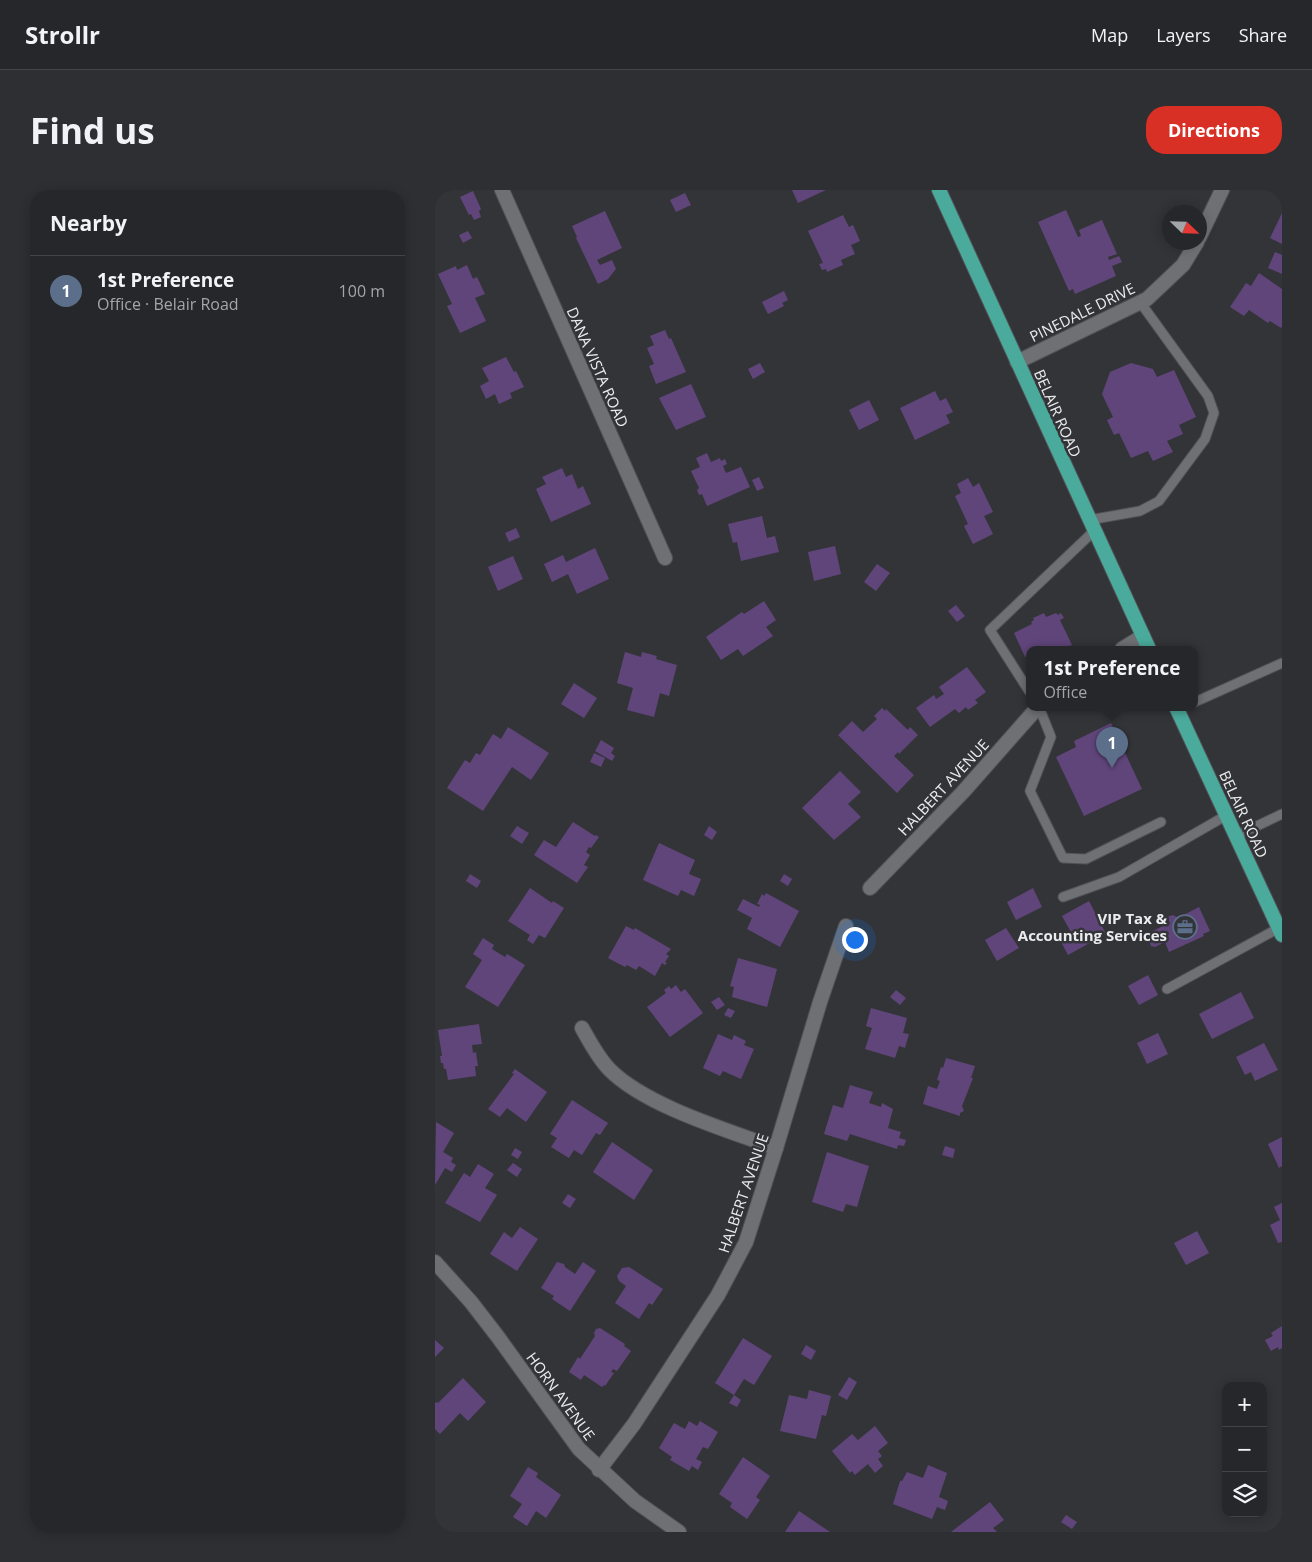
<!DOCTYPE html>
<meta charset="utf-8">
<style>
:root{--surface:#26272a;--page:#2e2f32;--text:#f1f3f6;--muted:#a4a5a8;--line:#424447;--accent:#d93025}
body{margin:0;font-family:"Open Sans",sans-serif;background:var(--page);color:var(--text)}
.controls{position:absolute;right:15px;bottom:15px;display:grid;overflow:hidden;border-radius:10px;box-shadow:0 2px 12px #0003}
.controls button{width:45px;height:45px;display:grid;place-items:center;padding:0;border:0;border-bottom:1px solid var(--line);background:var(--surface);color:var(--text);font:25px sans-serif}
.compass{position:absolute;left:727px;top:15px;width:45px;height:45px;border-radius:50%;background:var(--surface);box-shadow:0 2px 12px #0003;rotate:113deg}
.you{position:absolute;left:419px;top:749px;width:18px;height:18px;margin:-12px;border:4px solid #fff;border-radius:50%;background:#1a73e8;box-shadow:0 0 0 8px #1a73e833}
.badge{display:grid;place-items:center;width:32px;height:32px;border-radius:50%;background:var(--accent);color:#fff;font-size:16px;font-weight:700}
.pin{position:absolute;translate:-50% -41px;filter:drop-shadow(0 1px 2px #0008)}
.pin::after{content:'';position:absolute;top:26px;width:18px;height:15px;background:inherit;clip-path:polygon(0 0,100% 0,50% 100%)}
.popup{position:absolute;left:591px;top:456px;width:172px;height:65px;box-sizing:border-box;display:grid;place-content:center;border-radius:10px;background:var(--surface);filter:drop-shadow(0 1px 4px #0005);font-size:16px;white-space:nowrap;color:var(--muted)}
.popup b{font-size:19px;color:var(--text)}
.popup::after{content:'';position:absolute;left:50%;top:100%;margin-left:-10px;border:10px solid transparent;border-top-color:var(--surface)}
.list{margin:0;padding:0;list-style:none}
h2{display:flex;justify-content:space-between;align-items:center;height:65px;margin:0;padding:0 20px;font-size:21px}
h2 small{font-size:16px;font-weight:400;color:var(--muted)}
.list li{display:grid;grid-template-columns:32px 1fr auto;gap:15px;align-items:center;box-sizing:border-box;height:70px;padding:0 20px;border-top:1px solid var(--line)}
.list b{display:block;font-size:19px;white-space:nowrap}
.list p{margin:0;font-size:16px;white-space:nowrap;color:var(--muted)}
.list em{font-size:16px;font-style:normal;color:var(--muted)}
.icon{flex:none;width:28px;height:28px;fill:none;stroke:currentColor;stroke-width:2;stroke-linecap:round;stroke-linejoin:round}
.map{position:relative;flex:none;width:847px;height:1342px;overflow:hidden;border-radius:20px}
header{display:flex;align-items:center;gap:30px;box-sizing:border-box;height:70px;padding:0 25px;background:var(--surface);border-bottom:1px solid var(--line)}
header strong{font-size:24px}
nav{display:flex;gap:28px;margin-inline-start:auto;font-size:18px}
.intro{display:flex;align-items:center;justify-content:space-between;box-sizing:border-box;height:120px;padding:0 30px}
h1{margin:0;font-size:35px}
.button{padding:12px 22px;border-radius:20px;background:var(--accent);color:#fff;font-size:18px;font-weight:700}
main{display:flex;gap:30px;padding:0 30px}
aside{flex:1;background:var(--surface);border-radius:20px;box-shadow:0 2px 12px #0003}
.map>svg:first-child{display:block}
.building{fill:#60457b}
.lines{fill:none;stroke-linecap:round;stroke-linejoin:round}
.service-casing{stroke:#515256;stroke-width:11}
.minor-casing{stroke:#515256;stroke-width:16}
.trunk-casing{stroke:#515256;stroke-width:16}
.service{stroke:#6e7074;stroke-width:9}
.minor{stroke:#6e7074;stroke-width:14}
.trunk{stroke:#4aab9c;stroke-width:14}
.labels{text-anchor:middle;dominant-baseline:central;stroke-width:5;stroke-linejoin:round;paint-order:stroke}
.street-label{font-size:15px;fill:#ebecee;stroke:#333438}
.poi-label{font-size:15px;font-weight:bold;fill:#ebecee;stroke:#333438;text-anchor:end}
</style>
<header>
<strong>Strollr</strong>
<nav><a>Map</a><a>Layers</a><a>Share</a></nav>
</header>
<div class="intro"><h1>Find us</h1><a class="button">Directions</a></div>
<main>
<aside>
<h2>Nearby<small></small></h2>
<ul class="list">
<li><span class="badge" style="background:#5c6f8a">1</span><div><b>1st Preference</b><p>Office · Belair Road</p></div><em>100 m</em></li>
</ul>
</aside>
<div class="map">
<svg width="847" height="1342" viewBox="0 0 847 1342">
<rect width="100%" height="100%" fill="#333438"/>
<g class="building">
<path d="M 357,0 L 391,0 L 363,13 Z"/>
<path d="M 38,1 L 46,19 L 44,21 L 46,27 L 39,30 L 36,24 L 34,25 L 25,7 Z"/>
<path d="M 250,3 L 256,15 L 241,22 L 235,10 Z"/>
<path d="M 631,20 L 643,47 L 646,46 L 644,40 L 667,30 L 682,64 L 673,67 L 674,70 L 684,66 L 687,72 L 677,76 L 681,86 L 640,104 L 638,99 L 634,101 L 603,32 Z"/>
<path d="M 170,21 L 187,58 L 162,70 L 165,75 L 177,70 L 181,79 L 173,89 L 163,94 L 141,48 L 142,47 L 137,36 Z"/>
<path d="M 847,23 L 847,54 L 835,48 Z"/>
<path d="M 408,25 L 414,37 L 418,35 L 425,51 L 416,55 L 420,64 L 406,70 L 408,75 L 392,82 L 391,79 L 387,80 L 384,74 L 388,73 L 373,41 Z"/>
<path d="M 33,41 L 37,48 L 28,53 L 24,45 Z"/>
<path d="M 840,62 L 847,65 L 847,84 L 833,78 Z"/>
<path d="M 32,75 L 38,89 L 42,87 L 50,104 L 40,108 L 51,131 L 25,143 L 12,116 L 17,114 L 3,84 L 21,76 L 22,80 Z"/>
<path d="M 824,83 L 847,99 L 847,136 L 846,138 L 835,131 L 833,133 L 814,120 L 809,126 L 795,117 L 811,93 L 816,96 Z"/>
<path d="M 349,101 L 353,110 L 347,113 L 349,116 L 333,124 L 327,112 Z"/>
<path d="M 230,140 L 234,149 L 236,148 L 251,182 L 221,194 L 214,176 L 219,174 L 212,158 L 219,155 L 215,146 Z"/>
<path d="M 71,167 L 79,182 L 81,181 L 89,197 L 75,203 L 77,208 L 64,214 L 60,204 L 51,209 L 45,196 L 54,191 L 47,178 Z"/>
<path d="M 325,173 L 330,182 L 318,189 L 313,179 Z"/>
<path d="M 696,173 L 718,179 L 722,187 L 739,180 L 761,227 L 744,235 L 748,244 L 732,251 L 738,262 L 718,271 L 713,261 L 696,268 L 684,243 L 679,245 L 672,230 L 678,227 L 667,204 L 675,182 Z"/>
<path d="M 256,194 L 271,227 L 241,240 L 224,208 Z"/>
<path d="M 500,201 L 505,211 L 511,208 L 518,222 L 511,225 L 515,233 L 480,250 L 465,218 Z"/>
<path d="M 434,210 L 444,230 L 424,240 L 414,220 Z"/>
<path d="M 272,263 L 276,272 L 285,268 L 286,271 L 290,269 L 292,274 L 288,276 L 291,283 L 306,277 L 315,297 L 272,316 L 267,304 L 264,305 L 262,300 L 264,298 L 256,281 L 265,277 L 261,268 Z"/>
<path d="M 127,278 L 131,287 L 137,284 L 143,299 L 148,296 L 156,314 L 116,332 L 101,299 L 111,294 L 107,287 Z"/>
<path d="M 324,287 L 329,298 L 322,301 L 317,290 Z"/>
<path d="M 533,288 L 538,297 L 544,293 L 558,322 L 549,326 L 558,344 L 538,354 L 529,336 L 533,334 L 520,306 L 526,303 L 522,294 Z"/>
<path d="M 327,326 L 332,348 L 340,346 L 344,362 L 306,371 L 302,352 L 298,353 L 293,334 Z"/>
<path d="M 81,338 L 85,347 L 74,352 L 70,343 Z"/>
<path d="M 400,356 L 406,384 L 379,391 L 373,362 Z"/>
<path d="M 160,358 L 174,389 L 142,404 L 133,384 L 117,392 L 109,374 L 128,365 L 131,372 Z"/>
<path d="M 78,366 L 88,389 L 63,401 L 53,377 Z"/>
<path d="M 442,374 L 455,383 L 441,401 L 429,392 Z"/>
<path d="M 329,411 L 341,430 L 331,437 L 338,446 L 308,466 L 303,459 L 286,470 L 271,447 L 307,422 L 309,424 Z"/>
<path d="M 521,415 L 530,426 L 522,432 L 513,421 Z"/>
<path d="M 609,423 L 611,427 L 621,423 L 623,425 L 626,423 L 629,428 L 625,430 L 637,455 L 627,459 L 615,459 L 613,456 L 606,459 L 594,459 L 594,465 L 590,467 L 579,443 L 597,434 L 596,432 L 599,430 L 598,428 Z"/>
<path d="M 190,462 L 206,467 L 207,462 L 222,466 L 221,469 L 242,475 L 234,506 L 225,503 L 219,527 L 192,520 L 198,498 L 182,493 Z"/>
<path d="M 532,477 L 551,502 L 540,510 L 543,513 L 533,520 L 531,517 L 524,523 L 520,519 L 495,537 L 481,518 L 499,505 L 501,509 L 509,504 L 504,497 Z"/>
<path d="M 139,493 L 162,508 L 149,528 L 126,514 Z"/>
<path d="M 447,518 L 450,521 L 451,519 L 473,540 L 475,537 L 483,545 L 464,564 L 463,562 L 459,566 L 479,585 L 462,603 L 403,545 L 417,531 L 428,542 L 442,529 L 439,526 Z"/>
<path d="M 676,533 L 707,599 L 649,626 L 621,567 L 641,557 L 639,551 Z"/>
<path d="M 73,537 L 114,563 L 96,590 L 77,577 L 48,621 L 12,598 L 30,570 L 35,573 L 41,563 L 45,565 L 58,544 L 66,549 Z"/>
<path d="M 166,550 L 179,558 L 176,563 L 180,566 L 177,571 L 160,561 Z"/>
<path d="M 159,563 L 170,568 L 166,577 L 155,572 Z"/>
<path d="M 405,581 L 426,602 L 413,614 L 426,627 L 399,650 L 367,618 Z"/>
<path d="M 138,632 L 160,646 L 161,645 L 164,647 L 156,658 L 154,657 L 151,662 L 155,665 L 149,675 L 153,677 L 142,693 L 99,665 L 109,650 L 121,657 Z"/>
<path d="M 82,636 L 94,643 L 87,654 L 75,646 Z"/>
<path d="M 274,636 L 282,642 L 277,650 L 269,645 Z"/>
<path d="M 224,653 L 260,670 L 254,684 L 266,689 L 259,706 L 246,700 L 243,706 L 208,690 Z"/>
<path d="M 35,684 L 46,691 L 42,698 L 31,691 Z"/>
<path d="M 349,684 L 357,689 L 353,696 L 345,691 Z"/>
<path d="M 95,698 L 117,713 L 118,711 L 129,718 L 110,748 L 104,745 L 98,754 L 92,750 L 95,745 L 73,731 Z"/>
<path d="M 598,698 L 607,717 L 581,730 L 572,712 Z"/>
<path d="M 331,703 L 364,721 L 345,757 L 312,739 L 317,728 L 302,720 L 308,709 L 324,717 L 325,715 L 322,714 L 327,704 L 329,706 Z"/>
<path d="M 654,711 L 671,744 L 633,765 L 625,750 L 637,744 L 627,726 Z"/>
<path d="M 764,717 L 775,741 L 768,744 L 769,746 L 734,762 L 730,752 L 720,757 L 716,756 L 714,751 L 717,747 L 715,742 L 735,733 L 732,727 L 738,725 L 743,728 Z"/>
<path d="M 191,736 L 199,740 L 200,738 L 236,759 L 231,764 L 234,766 L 230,772 L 232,773 L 230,775 L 227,773 L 220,786 L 204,776 L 201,780 L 192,775 L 190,777 L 173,768 Z"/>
<path d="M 571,738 L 584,758 L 562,771 L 550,750 Z"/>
<path d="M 48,748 L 59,755 L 57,759 L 70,767 L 72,764 L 90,775 L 63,817 L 30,797 L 47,770 L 38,764 Z"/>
<path d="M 303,768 L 342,779 L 332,817 L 297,807 L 299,797 L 295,796 Z"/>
<path d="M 713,785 L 723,805 L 704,815 L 693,796 Z"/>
<path d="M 241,795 L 246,802 L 250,799 L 268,823 L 235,847 L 212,817 L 231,803 L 229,800 L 234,796 L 236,799 Z"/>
<path d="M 461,800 L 471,808 L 465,815 L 455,807 Z"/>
<path d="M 806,802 L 819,828 L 777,849 L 764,824 Z"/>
<path d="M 284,807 L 290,815 L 282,820 L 276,812 Z"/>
<path d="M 293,818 L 300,821 L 296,828 L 289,825 Z"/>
<path d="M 436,818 L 472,828 L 468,843 L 474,844 L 470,858 L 464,856 L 460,868 L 430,859 L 437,838 L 431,836 Z"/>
<path d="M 44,834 L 47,854 L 37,855 L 38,863 L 41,862 L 43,876 L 40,876 L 41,886 L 13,890 L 11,879 L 9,879 L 8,873 L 6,873 L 5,866 L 7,866 L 3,840 Z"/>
<path d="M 723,843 L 733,864 L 712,874 L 702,853 Z"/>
<path d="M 283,844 L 297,850 L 299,845 L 311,851 L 309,855 L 319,859 L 306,889 L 288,881 L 285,886 L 268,878 Z"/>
<path d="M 829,853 L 843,880 L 820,891 L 816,882 L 810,885 L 801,867 Z"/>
<path d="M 511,868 L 540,876 L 536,888 L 538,888 L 527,916 L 529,921 L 525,923 L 525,926 L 488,914 L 493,896 L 502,899 L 505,891 L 502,890 L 506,877 L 508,878 Z"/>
<path d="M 80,879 L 112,902 L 91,932 L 72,918 L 65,927 L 53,919 L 79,884 L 77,883 Z"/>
<path d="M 415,895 L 438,902 L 434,913 L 446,917 L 447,913 L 458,919 L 453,938 L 466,942 L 464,948 L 471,950 L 469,956 L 463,955 L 462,959 L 415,944 L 412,951 L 389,944 L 398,915 L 408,918 Z"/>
<path d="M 137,910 L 173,933 L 165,945 L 161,943 L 147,965 L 139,960 L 134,968 L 116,957 L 122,948 L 115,944 Z"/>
<path d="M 1,932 L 19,943 L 8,962 L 18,968 L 16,972 L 21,975 L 17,982 L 10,978 L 0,995 Z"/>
<path d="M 847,947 L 847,976 L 844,978 L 833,954 Z"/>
<path d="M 177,952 L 218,980 L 199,1010 L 158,982 Z"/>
<path d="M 510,956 L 520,959 L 518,968 L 507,965 Z"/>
<path d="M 80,958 L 87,962 L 83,969 L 76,965 Z"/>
<path d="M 392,962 L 434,976 L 422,1017 L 411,1014 L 408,1022 L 377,1012 Z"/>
<path d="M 78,973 L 87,979 L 82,987 L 72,980 Z"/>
<path d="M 43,974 L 59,984 L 50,998 L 62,1005 L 45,1032 L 10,1013 L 29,983 L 35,987 Z"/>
<path d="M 133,1004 L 141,1009 L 135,1018 L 127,1013 Z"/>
<path d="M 847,1013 L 847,1052 L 843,1053 L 835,1035 L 845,1030 L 839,1017 Z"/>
<path d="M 85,1037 L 103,1049 L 82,1081 L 55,1064 L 69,1042 L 77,1048 Z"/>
<path d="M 762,1041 L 774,1063 L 751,1075 L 739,1053 Z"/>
<path d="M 122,1072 L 129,1074 L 130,1077 L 140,1084 L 148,1072 L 161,1081 L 135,1121 L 117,1109 L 119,1106 L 106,1098 Z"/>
<path d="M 194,1077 L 228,1099 L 217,1115 L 214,1113 L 204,1129 L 180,1113 L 191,1096 L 184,1091 L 182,1086 L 187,1078 Z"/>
<path d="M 847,1136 L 847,1158 L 844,1160 L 843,1157 L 836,1161 L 830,1150 L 838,1146 L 836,1143 Z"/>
<path d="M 165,1138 L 190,1154 L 189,1156 L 196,1161 L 182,1181 L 178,1179 L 176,1182 L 179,1183 L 170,1196 L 169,1195 L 167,1197 L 149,1185 L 146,1190 L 134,1182 L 143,1167 L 145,1169 L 160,1146 L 159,1143 L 161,1139 Z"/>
<path d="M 308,1148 L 337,1166 L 319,1195 L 309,1189 L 299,1205 L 280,1193 Z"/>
<path d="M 0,1150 L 9,1158 L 0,1167 Z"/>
<path d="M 371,1155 L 381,1161 L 376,1170 L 366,1164 Z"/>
<path d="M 414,1187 L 422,1192 L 412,1210 L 403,1205 Z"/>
<path d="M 28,1188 L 51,1212 L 33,1231 L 25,1223 L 5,1244 L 0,1239 L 0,1213 L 2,1212 L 3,1213 Z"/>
<path d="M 374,1200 L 396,1206 L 391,1226 L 387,1225 L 381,1249 L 345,1241 L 354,1205 L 372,1209 Z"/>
<path d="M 299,1205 L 306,1210 L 302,1217 L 294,1213 Z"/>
<path d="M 254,1231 L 262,1236 L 265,1231 L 283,1242 L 273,1259 L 268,1257 L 261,1269 L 267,1272 L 263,1280 L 257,1276 L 254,1281 L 235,1270 L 237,1267 L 224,1258 L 239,1233 L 250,1239 Z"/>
<path d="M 440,1236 L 453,1253 L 443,1261 L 447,1266 L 443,1269 L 448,1276 L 440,1283 L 433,1274 L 420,1285 L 417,1281 L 415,1283 L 397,1261 L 417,1244 L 423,1250 Z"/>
<path d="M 308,1267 L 335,1286 L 321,1307 L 325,1310 L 312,1329 L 295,1317 L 297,1313 L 284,1304 Z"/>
<path d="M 493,1275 L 512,1283 L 504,1307 L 513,1311 L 510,1320 L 502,1317 L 497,1329 L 458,1314 L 465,1291 L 467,1291 L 472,1282 L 488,1288 Z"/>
<path d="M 93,1277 L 103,1283 L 101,1287 L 126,1305 L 111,1328 L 101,1321 L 92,1336 L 78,1327 L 87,1314 L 75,1306 Z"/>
<path d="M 555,1312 L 569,1330 L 558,1338 L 562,1342 L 516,1342 Z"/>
<path d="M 364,1321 L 395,1342 L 350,1342 Z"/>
<path d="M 631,1325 L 642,1332 L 637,1339 L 626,1332 Z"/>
</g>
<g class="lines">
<g class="service-casing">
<g id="service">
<path d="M 654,330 L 705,321 L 724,311 L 770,249 L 779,223 L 773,206 L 705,112"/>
<path d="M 594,501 L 555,440 L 659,341"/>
<path d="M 760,512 L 847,473"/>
<path d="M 604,517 L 616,547 L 595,601 L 628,668 L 651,669 L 726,632"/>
<path d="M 801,646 L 847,624"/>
<path d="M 628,707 L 684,687 L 792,625"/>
<path d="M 732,799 L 844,738"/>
</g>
</g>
<g class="minor-casing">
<g id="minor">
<path d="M 67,0 L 230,368"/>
<path d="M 764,48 L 787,0"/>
<path d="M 582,172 L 712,109 L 748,75 L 762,52"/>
<path d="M 687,459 L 708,446"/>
<path d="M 435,698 L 528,602 L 603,517"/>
<path d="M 147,838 C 155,852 163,868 175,880 C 211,916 292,940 341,958"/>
<path d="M 0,1072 L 36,1112 L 63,1147 L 144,1259 L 200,1311 L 244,1342"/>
<path d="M 164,1280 L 199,1234 L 283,1105 L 311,1052 L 341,958 L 385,812 L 411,736"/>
</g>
</g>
<g class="trunk-casing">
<g id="trunk">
<path d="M 504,0 L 714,459"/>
<path d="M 741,517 L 847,745"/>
</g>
</g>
<use href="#service" class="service"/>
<use href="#minor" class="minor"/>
<use href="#trunk" class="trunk"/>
</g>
<defs>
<g id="office-ring" transform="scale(1.25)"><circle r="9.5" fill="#333438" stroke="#5c6f8a" stroke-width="1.5"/><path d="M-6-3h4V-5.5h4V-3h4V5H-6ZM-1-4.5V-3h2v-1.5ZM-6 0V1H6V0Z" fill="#5c6f8a"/></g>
</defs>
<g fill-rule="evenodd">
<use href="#office-ring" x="750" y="737"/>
</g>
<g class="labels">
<g class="street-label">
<text transform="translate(647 122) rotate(-26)">PINEDALE DRIVE</text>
<text transform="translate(163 177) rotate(66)">DANA VISTA ROAD</text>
<text transform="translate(623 223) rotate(66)">BELAIR ROAD</text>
<text transform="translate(508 597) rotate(-47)">HALBERT AVENUE</text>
<text transform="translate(809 624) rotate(65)">BELAIR ROAD</text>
<text transform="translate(308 1003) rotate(-71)">HALBERT AVENUE</text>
<text transform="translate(126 1206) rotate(54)">HORN AVENUE</text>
</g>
<g class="poi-label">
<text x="732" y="728">VIP Tax &amp;<tspan x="732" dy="17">Accounting Services</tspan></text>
</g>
</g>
</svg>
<div class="controls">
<button>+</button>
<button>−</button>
<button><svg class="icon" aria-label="layers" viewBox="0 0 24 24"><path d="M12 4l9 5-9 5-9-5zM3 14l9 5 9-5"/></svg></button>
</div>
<svg class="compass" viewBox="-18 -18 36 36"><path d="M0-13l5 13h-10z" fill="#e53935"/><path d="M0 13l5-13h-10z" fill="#a4a5a8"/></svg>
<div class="you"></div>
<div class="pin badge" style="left:677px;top:578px;background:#5c6f8a">1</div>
<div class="popup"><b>1st Preference</b>Office</div>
</div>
</main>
